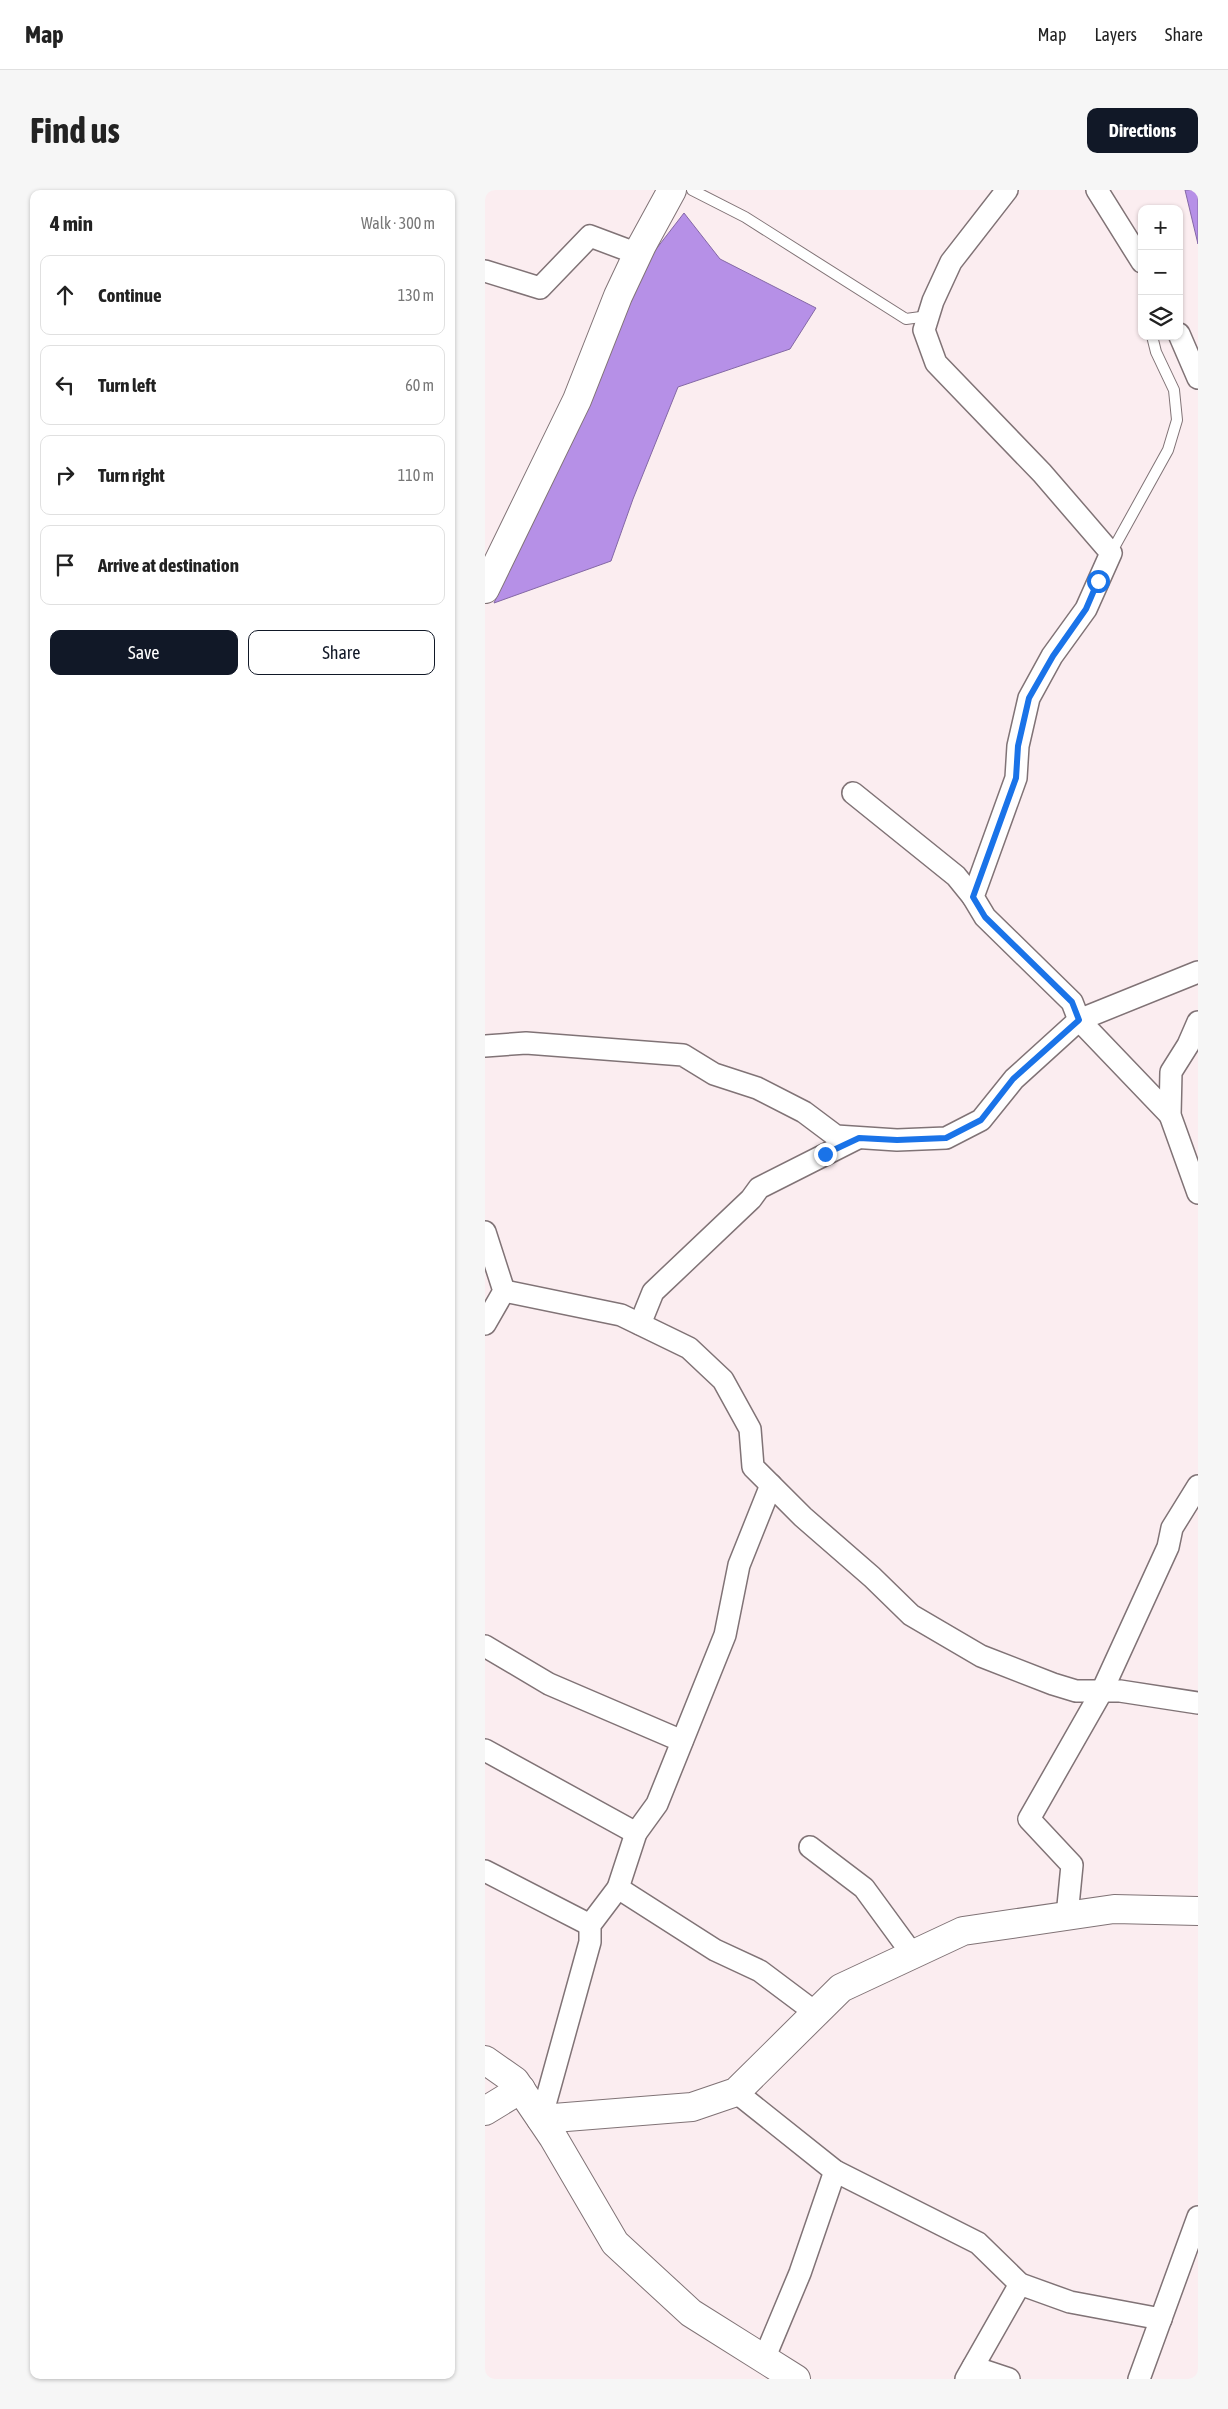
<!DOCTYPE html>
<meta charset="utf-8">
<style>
:root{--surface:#fff;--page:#f6f6f6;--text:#222;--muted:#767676;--line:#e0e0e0;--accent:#111827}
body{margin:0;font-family:"Asap Condensed",sans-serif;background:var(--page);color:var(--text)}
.controls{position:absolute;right:15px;top:15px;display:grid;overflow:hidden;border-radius:10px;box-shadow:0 1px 4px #0004}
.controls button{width:45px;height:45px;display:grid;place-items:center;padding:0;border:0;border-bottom:1px solid var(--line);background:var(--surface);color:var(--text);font:25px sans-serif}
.stop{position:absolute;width:15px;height:15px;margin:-11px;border:4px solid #1a73e8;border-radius:50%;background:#fff}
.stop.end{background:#1a73e8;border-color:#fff;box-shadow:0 1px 5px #0008}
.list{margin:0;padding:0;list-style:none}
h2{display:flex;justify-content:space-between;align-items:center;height:65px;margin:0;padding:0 20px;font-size:21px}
h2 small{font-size:16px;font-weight:400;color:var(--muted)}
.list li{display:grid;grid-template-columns:32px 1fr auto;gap:15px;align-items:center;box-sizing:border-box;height:80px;margin:0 10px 10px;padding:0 10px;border:1px solid var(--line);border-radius:10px}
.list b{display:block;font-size:19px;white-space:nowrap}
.list em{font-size:16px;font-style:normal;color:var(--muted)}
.actions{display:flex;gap:10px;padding:15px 20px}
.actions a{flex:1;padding:11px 0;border:1px solid var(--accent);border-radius:10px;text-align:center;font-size:18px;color:var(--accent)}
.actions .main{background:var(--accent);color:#fff}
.icon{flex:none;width:28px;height:28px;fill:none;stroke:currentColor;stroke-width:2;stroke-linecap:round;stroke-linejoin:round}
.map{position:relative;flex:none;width:713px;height:2189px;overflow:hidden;border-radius:10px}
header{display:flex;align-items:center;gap:30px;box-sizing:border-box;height:70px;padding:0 25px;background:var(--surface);border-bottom:1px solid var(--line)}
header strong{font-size:24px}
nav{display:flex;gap:28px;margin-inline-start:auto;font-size:18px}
.intro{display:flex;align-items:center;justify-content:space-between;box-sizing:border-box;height:120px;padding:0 30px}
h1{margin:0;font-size:35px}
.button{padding:12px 22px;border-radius:10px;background:var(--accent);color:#fff;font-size:18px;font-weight:700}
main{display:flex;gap:30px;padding:0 30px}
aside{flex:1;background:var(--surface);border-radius:10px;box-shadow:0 1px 4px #0004}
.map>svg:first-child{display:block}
.water{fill:#b690e7;stroke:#8468a5}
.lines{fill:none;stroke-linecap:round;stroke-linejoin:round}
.lane-casing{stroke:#807376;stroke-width:12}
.street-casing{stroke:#807376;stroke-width:24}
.secondary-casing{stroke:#807376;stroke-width:30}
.lane{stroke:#fff;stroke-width:10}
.street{stroke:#fff;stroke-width:21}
.secondary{stroke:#fff;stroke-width:28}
.route{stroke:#1a73e8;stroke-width:6}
</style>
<header>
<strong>Map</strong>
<nav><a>Map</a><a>Layers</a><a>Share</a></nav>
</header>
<div class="intro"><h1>Find us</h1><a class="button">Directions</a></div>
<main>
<aside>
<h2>4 min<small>Walk · 300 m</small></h2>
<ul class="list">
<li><svg class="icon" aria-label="ahead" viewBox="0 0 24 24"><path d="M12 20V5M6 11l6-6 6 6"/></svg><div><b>Continue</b></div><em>130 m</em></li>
<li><svg class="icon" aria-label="left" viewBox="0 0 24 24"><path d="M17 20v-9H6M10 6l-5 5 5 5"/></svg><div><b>Turn left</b></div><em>60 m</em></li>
<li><svg class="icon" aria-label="right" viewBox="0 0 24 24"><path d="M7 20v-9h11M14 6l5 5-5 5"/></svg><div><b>Turn right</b></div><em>110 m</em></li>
<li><svg class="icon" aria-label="arrive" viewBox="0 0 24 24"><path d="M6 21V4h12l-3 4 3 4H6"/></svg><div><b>Arrive at destination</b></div></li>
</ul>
<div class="actions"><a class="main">Save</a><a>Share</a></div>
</aside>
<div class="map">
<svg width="713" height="2189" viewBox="0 0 713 2189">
<rect width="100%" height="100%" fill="#fbedf0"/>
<g class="water">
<path d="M 700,0 L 713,0 L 713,54 Z"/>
<path d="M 199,23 L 235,69 L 331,118 L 305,159 L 193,197 L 148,309 L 126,371 L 9,413 L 165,67 Z"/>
</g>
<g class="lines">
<g class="lane-casing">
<g id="lane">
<path d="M 207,0 L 260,27 L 421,129 L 443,126"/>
<path d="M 626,363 L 683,260 L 692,230 L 689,200 L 671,162 L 667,146"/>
</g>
</g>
<g class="street-casing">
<g id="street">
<path d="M 522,0 L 466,72 L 448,111 L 439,140 L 451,173 L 557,283 L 626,363 L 601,419 L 567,466 L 544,508 L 533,556 L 531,588 L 488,707 L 500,727 L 587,812 L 594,830 L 685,925"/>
<path d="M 612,0 L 657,72"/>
<path d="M 0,81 L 55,98 L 105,46 L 153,64"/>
<path d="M 694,144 L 713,188"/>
<path d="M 368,603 L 471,686 L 488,707"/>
<path d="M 713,832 L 703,855 L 686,882 L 685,925 L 713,1003"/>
<path d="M 0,856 L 41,853 L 198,865 L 229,884 L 272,898 L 319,922 L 351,946 L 412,950 L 461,948 L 496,930 L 529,889 L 594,830 L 713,782"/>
<path d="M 0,1042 L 19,1101 L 0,1134"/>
<path d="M 19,1101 L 136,1125 L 204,1158 L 238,1190 L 265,1239 L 268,1277 L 318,1327 L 387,1387 L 426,1425 L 496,1466 L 568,1494 L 591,1501 L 635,1501 L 713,1513"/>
<path d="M 155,1134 L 168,1102 L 266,1009 L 274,998 L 373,948"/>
<path d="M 0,1456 L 64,1494 L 197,1551"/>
<path d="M 0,1560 L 151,1643"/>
<path d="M 325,1657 L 379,1698 L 428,1765"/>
<path d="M 0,1681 L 105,1735"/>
<path d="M 133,1698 L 230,1760 L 275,1781 L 331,1823"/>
<path d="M 582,1726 L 587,1675 L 544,1629 L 617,1501 L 683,1357 L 687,1338 L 713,1296"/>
<path d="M 251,1902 L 350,1981 L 493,2053 L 535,2094 L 585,2112 L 676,2129"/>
<path d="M 56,1929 L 105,1752 L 105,1735 L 133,1698 L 151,1643 L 172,1614 L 240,1445 L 254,1375 L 286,1295"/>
<path d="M 279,2169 L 315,2083 L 350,1981"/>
<path d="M 488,2177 L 524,2189"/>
<path d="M 481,2189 L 535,2094"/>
<path d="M 654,2189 L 713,2027"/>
</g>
</g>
<g class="secondary-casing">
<g id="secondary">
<path d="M 0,399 L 92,210 L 133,106 L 157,55 L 187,0"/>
<path d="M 0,1870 L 30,1891 L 68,1947 L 130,2053 L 206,2123 L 311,2189"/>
<path d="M 0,1921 L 36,1899"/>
<path d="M 56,1929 L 207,1917 L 251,1902 L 356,1798 L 478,1741 L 629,1719 L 713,1721"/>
</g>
</g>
<use href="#lane" class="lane"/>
<use href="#street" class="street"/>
<use href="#secondary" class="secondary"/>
</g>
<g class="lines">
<path class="route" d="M 340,964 L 374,948 L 412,950 L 461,948 L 496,930 L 528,889 L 594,830 L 587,812 L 500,727 L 488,707 L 531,588 L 533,556 L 544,508 L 568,466 L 601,419 L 613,391"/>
</g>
</svg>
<div class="controls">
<button>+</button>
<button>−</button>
<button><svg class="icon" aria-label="layers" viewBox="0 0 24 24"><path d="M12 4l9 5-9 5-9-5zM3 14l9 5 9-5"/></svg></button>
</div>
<div class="stop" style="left:613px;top:391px"></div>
<div class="stop end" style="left:340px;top:964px"></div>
</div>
</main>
